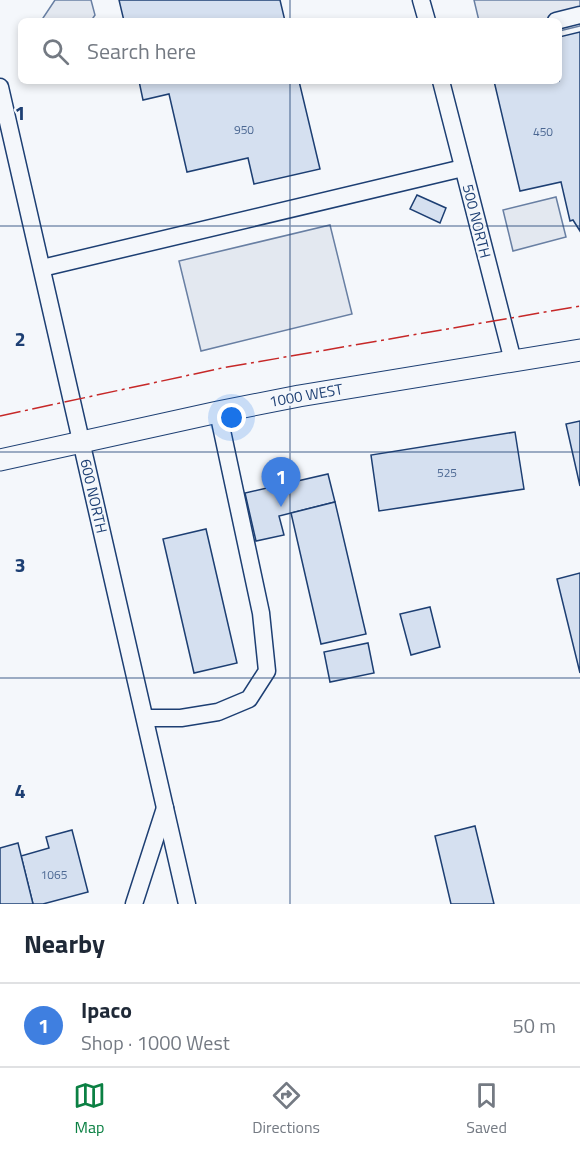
<!DOCTYPE html>
<meta charset="utf-8">
<style>
:root{--surface:#fff;--page:#f2f2f3;--text:#1f2937;--muted:#747a83;--line:#e0e1e3;--accent:#0b8043}
body{margin:0;font-family:"Titillium Web",sans-serif;background:var(--page);color:var(--text)}
.you{position:absolute;left:232px;top:418px;width:21px;height:21px;margin:-15px;border:4px solid #fff;border-radius:50%;background:#1a73e8;box-shadow:0 0 0 9px #1a73e833}
.badge{display:grid;place-items:center;width:39px;height:39px;border-radius:50%;background:var(--accent);color:#fff;font-size:20px;font-weight:700}
.pin{position:absolute;translate:-50% -50px;filter:drop-shadow(0 2px 3px #0008)}
.pin::after{content:'';position:absolute;top:32px;width:21px;height:18px;background:inherit;clip-path:polygon(0 0,100% 0,50% 100%)}
.list{margin:0;padding:0;list-style:none}
h2{display:flex;justify-content:space-between;align-items:center;height:78px;margin:0;padding:0 24px;font-size:26px}
h2 small{font-size:20px;font-weight:400;color:var(--muted)}
.list li{display:grid;grid-template-columns:39px 1fr auto;gap:18px;align-items:center;box-sizing:border-box;height:84px;padding:0 24px;border-top:2px solid var(--line)}
.list b{display:block;font-size:22px;white-space:nowrap}
.list p{margin:0;font-size:20px;white-space:nowrap;color:var(--muted)}
.list em{font-size:20px;font-style:normal;color:var(--muted)}
.icon{flex:none;width:33px;height:33px;fill:none;stroke:currentColor;stroke-width:2;stroke-linecap:round;stroke-linejoin:round}
.map{position:relative;flex:none;width:580px;height:904px;overflow:hidden}
.search{position:absolute;background:var(--surface);box-shadow:0 3px 9px #0003;left:18px;right:18px;top:18px;height:66px;display:flex;align-items:center;gap:15px;box-sizing:border-box;padding:0 21px;border-radius:9px;color:var(--muted);font-size:22px}
.sheet{height:162px;background:var(--surface)}
nav{display:flex;justify-content:space-around;align-items:center;box-sizing:border-box;height:84px;border-top:2px solid var(--line);background:var(--surface);font-size:16px;color:var(--muted)}
nav a{display:grid;justify-items:center;gap:3px}
nav .on{color:var(--accent)}
.map>svg:first-child{display:block}
.parking{fill:#e3e8f0;stroke:#687fa3;stroke-width:1.5}
.building{fill:#d5e0f0;stroke:#1d3f73;stroke-width:1.5}
.lines{fill:none;stroke-linecap:round;stroke-linejoin:round}
.minor-casing{stroke:#1d3f73;stroke-width:19}
.major-casing{stroke:#1d3f73;stroke-width:23}
.minor{stroke:#f4f7fb;stroke-width:16}
.major{stroke:#f4f7fb;stroke-width:21}
.power{stroke:#c62828;stroke-width:1.5;stroke-dasharray:21 4.5 3 4.5;stroke-linecap:butt}
.grid{fill:none;stroke:#1d3f73;stroke-width:1.5;stroke-opacity:0.55}
.labels{text-anchor:middle;dominant-baseline:central;stroke-width:4.5;stroke-linejoin:round;paint-order:stroke}
.number-label{font-size:12px;fill:#4b6792}
.street-label{font-size:15px;fill:#1d3f73;stroke:#f4f7fb}
.grid-label{font-size:20px;text-anchor:middle;font-weight:bold;fill:#1d3f73;stroke:#f4f7fb;stroke-width:4.5;stroke-linejoin:round;paint-order:stroke}
</style>
<div class="map">
<svg width="580" height="904" viewBox="0 0 580 904">
<rect width="100%" height="100%" fill="#f4f7fb"/>
<g class="parking">
<path d="M 55,0 L 91,0 L 95,15 L 91,21 L 41,21 Z"/>
<path d="M 474,0 L 580,0 L 580,26 L 559,31 L 559,21 L 479,21 Z"/>
<path d="M 556,197 L 566,237 L 513,251 L 503,210 Z"/>
<path d="M 330,225 L 352,314 L 201,351 L 179,261 Z"/>
</g>
<g class="building">
<path d="M 119,0 L 280,0 L 285,21 L 124,21 Z"/>
<path d="M 580,32 L 580,231 L 573,220 L 570,221 L 561,182 L 520,191 L 494,81 L 559,81 L 559,37 Z"/>
<path d="M 139,81 L 299,81 L 320,169 L 254,184 L 248,158 L 187,172 L 169,94 L 143,100 Z"/>
<path d="M 417,195 L 446,208 L 440,223 L 410,209 Z"/>
<path d="M 580,421 L 580,486 L 566,424 Z"/>
<path d="M 515,432 L 524,489 L 379,511 L 371,455 Z"/>
<path d="M 328,474 L 335,502 L 279,516 L 284,535 L 256,541 L 245,493 Z"/>
<path d="M 335,502 L 366,634 L 321,644 L 291,513 Z"/>
<path d="M 206,529 L 237,663 L 194,673 L 163,539 Z"/>
<path d="M 580,573 L 580,673 L 557,579 Z"/>
<path d="M 430,607 L 440,647 L 411,655 L 400,614 Z"/>
<path d="M 368,643 L 374,673 L 330,682 L 324,652 Z"/>
<path d="M 475,826 L 494,904 L 451,904 L 435,836 Z"/>
<path d="M 72,830 L 88,892 L 43,904 L 33,904 L 21,856 L 49,848 L 46,837 Z"/>
<path d="M 18,843 L 33,904 L 0,904 L 0,848 Z"/>
</g>
<g class="lines">
<g class="minor-casing">
<g id="minor">
<path d="M 421,0 L 427,21"/>
<path d="M 556,21 L 580,15"/>
<path d="M 441,81 L 513,361"/>
<path d="M 0,87 L 187,904"/>
<path d="M 42,268 L 463,168"/>
<path d="M 145,718 L 181,718 L 218,712 L 249,699 L 267,671 L 261,613 L 218,412"/>
<path d="M 134,904 L 165,808"/>
</g>
</g>
<g class="major-casing">
<path id="major" d="M 0,460 L 218,412 L 299,396 L 580,350"/>
</g>
<use href="#minor" class="minor"/>
<use href="#major" class="major"/>
<path class="power" d="M 0,416 L 222,368 L 580,306"/>
</g>
<path class="grid" d="M 290,0 L 290,21M 290,81 L 290,904M 0,226 L 580,226M 0,452 L 580,452M 0,678 L 580,678"/>
<g class="labels">
<g class="number-label">
<text x="244" y="129">950</text>
<text x="543" y="131">450</text>
<text x="447" y="472">525</text>
<text x="54" y="874">1065</text>
</g>
<g class="street-label">
<text transform="translate(477 221) rotate(76)">500 NORTH</text>
<text transform="translate(306 395) rotate(-10)">1000 WEST</text>
<text transform="translate(94 496) rotate(77)">600 NORTH</text>
</g>
</g>
<g class="grid-label">
<text x="20" y="120">1</text>
<text x="20" y="346">2</text>
<text x="20" y="572">3</text>
<text x="20" y="798">4</text>
</g>
</svg>
<div class="you"></div>
<div class="pin badge" style="left:281px;top:507px;background:#3f7fe0">1</div>
<div class="search"><svg class="icon" aria-label="search" viewBox="0 0 24 24"><circle cx="10" cy="10" r="6"/><path d="M15 15l6 6"/></svg>Search here</div>
</div>
<section class="sheet">
<h2>Nearby<small></small></h2>
<ul class="list">
<li><span class="badge" style="background:#3f7fe0">1</span><div><b>Ipaco</b><p>Shop · 1000 West</p></div><em>50 m</em></li>
</ul>
</section>
<nav>
<a class="on"><svg class="icon" aria-label="map" viewBox="0 0 24 24"><path d="M3 6l6-2 6 2 6-2v14l-6 2-6-2-6 2zM9 4v14M15 6v14"/></svg>Map</a>
<a><svg class="icon" aria-label="directions" viewBox="0 0 24 24"><path d="M12 3l9 9-9 9-9-9zM9 14v-3h6M13 9l2 2-2 2"/></svg>Directions</a>
<a><svg class="icon" aria-label="saved" viewBox="0 0 24 24"><path d="M7 4h10v16l-5-4-5 4z"/></svg>Saved</a>
</nav>
